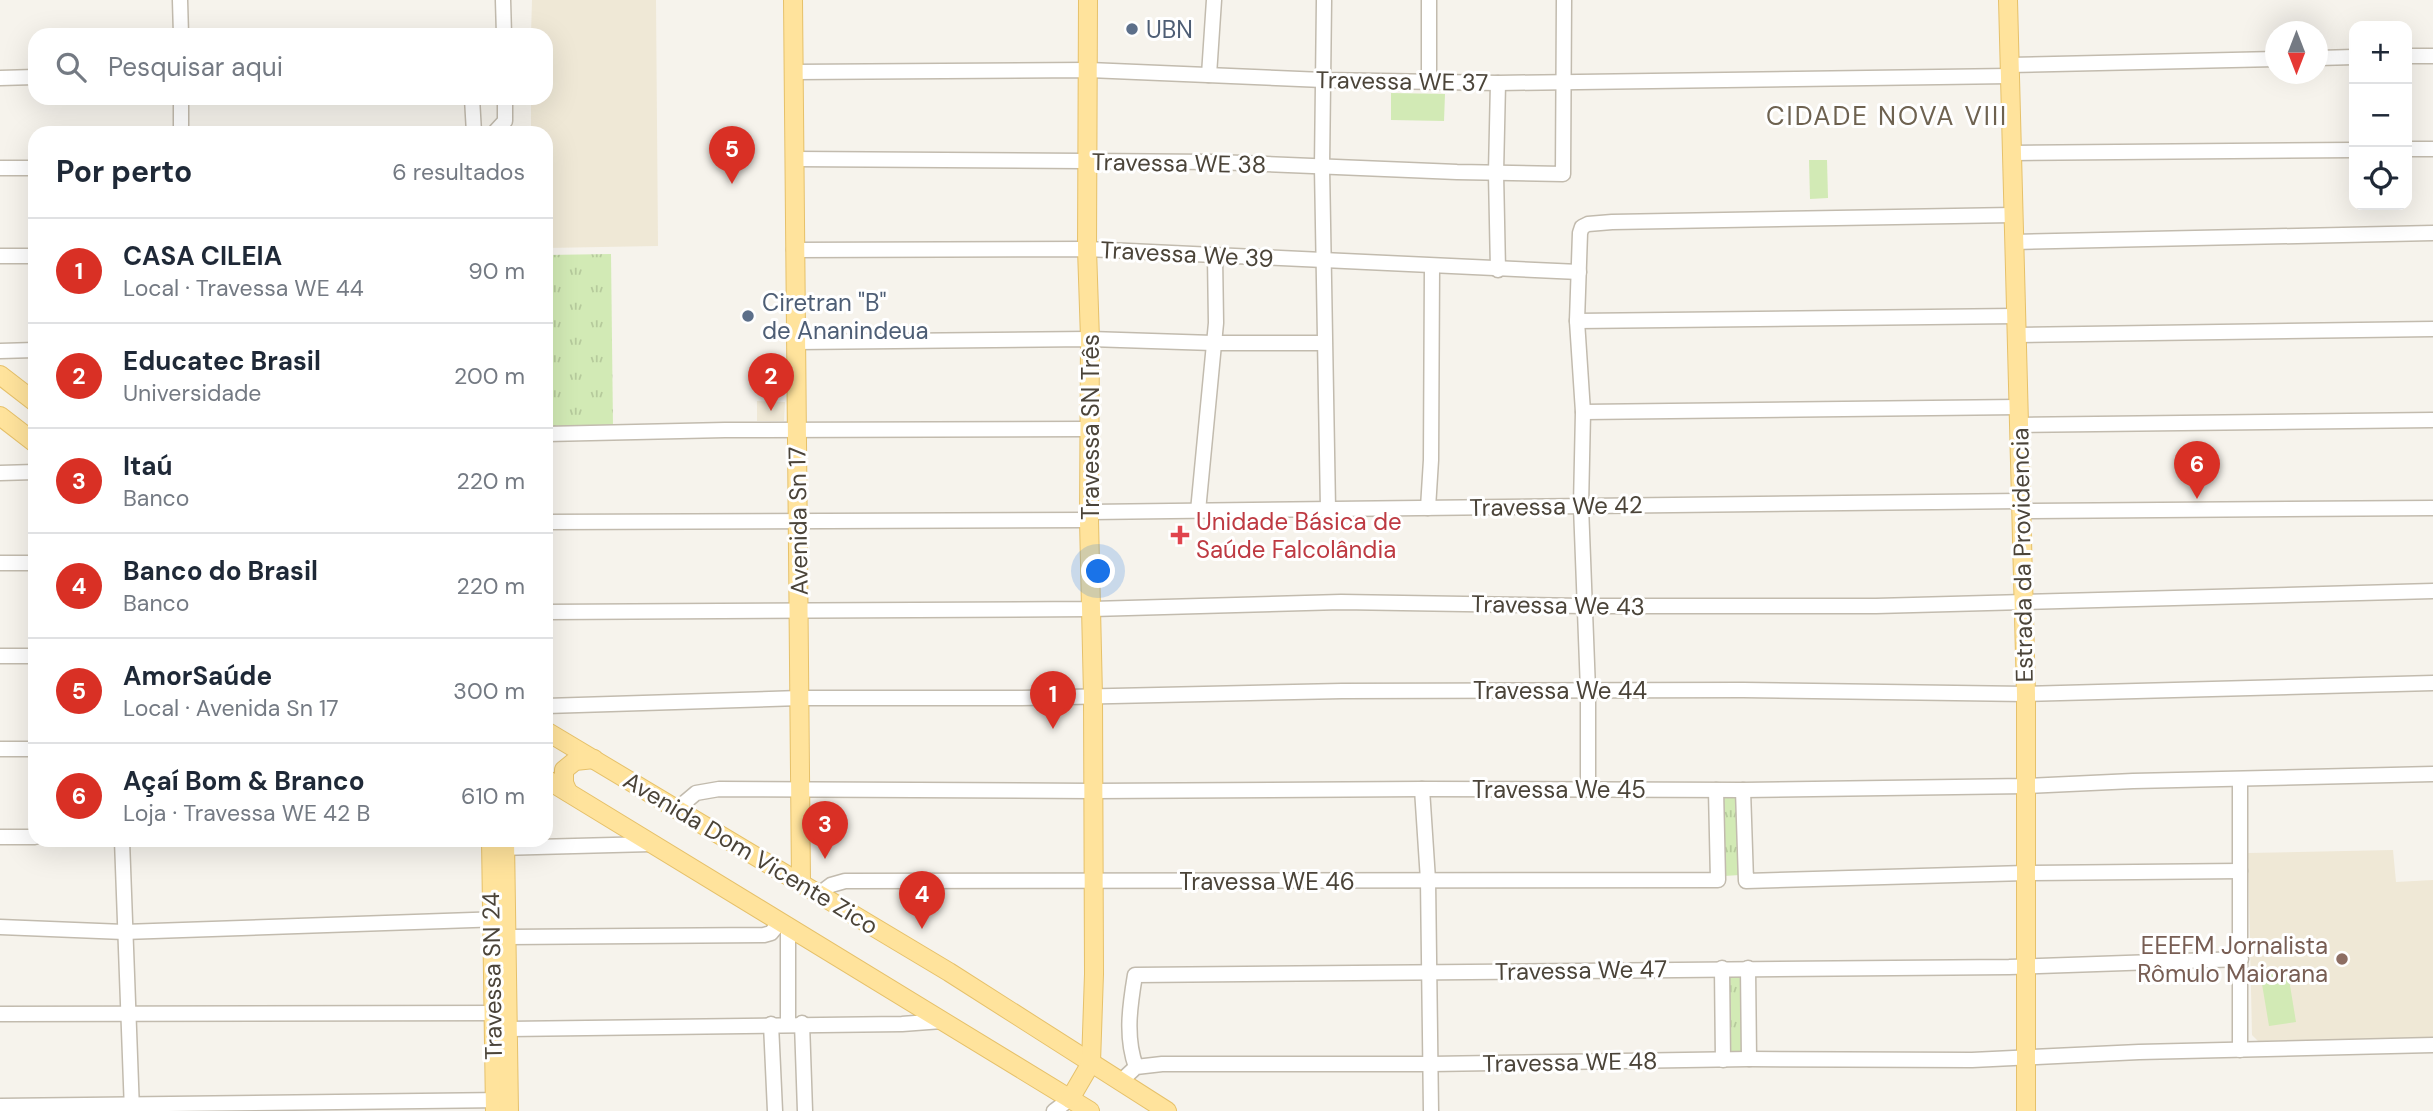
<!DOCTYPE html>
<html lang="pt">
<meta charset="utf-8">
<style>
:root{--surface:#fff;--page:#f6f6f7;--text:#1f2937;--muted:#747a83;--line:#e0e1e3;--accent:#d93025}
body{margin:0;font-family:"DM Sans",sans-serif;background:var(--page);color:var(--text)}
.controls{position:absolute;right:21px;top:21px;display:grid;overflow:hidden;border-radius:14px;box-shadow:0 7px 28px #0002}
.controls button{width:63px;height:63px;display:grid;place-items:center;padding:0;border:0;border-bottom:2px solid var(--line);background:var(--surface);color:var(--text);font:35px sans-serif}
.compass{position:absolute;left:2265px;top:21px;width:63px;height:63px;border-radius:50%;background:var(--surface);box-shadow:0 7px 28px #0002;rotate:180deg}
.you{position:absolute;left:1099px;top:572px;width:24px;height:24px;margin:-18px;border:5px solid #fff;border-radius:50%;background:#1a73e8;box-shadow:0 0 0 10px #1a73e833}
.badge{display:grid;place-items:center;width:46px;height:46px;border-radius:50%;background:var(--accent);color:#fff;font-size:23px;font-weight:700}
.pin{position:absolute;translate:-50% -58px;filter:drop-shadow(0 2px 4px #0008)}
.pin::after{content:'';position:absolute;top:37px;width:24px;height:21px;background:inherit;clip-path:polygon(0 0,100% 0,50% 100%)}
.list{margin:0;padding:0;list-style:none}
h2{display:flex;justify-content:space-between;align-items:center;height:91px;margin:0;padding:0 28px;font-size:30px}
h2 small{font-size:23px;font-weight:400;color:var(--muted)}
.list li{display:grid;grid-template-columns:46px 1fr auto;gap:21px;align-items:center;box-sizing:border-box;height:105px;padding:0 28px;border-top:2px solid var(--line)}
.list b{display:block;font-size:26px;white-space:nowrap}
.list p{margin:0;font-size:23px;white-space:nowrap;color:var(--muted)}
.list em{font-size:23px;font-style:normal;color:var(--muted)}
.icon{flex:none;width:38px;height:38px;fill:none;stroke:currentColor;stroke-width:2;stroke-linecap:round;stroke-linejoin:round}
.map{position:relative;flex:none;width:2433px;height:1111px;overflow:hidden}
.search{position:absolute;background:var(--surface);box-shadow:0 7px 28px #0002;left:28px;top:28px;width:525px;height:77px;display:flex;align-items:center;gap:18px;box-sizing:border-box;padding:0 24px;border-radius:21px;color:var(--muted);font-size:26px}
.panel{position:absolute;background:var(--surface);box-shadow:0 7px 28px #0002;left:28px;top:126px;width:525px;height:721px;border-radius:21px}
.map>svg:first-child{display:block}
.education{fill:#efe8d6}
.park{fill:url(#park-tufts)}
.garden{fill:#d2eab5}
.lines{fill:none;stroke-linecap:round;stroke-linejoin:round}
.minor-casing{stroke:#c2bbae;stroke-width:17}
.major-casing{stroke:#e6c16a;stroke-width:20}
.minor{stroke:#fff;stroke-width:14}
.major{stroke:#ffe39c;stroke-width:18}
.service-dot{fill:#5c6f8a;stroke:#fff;stroke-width:2.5}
.health-dot{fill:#e0444e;stroke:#fff;stroke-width:2.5}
.education-dot{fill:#8d6e63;stroke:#fff;stroke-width:2.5}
.labels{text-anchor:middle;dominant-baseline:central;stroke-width:6;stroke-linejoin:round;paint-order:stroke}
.service-label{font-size:24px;fill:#4e5e75;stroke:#fff;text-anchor:start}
.street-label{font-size:24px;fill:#4b4439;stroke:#fff}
.health-label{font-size:24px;fill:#be3a42;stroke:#fff;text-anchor:start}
.education-label{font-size:24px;fill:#785e54;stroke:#fff;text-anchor:end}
.neighbourhood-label{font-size:26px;letter-spacing:2px;fill:#6e6250;stroke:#fff}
</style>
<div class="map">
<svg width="2433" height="1111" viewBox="0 0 2433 1111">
<defs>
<pattern id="park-tufts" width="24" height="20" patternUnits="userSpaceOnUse" patternTransform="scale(1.75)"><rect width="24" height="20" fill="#d2eab5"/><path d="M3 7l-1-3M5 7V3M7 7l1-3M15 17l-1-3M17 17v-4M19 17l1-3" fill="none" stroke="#b6ca9c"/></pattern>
</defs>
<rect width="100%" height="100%" fill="#f6f3ec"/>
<g class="education">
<path d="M 532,0 L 656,0 L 658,246 L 546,248 L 546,133 L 531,133 L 531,98 L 546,98 L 546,35 L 531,35 Z"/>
<path d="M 757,401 L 785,402 L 784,421 L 757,421 Z"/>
<path d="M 2393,850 L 2396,882 L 2433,880 L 2433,1038 L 2258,1041 L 2252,1035 L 2248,853 Z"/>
</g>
<g class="park">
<path d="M 611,254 L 613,427 L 546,428 L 546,255 Z"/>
<path d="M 1739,797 L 1740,875 L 1724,876 L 1724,798 Z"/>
<path d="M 1722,968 L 1748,968 L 1749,1059 L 1723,1060 Z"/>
</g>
<g class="garden">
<path d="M 1391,93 L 1445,94 L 1444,121 L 1391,120 Z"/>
<path d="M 1809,160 L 1827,160 L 1828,198 L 1810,199 Z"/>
<path d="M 2287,967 L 2296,1022 L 2269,1026 L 2260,972 Z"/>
</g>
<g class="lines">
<g class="minor-casing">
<g id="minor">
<path d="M 180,0 L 181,35"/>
<path d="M 503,0 L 504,35"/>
<path d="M 1429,0 L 1429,81"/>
<path d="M 1324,1 L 1322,167 L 1328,509"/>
<path d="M 2407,56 L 2433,56"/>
<path d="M 2318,58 L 2354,57"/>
<path d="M 2009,65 L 2276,59"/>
<path d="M 794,72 L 1089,70 L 1323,80 L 1498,83 L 2010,76"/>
<path d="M 1209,75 L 1214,0"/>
<path d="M 0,78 L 35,77"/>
<path d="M 1498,83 L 1496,173 L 1498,270"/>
<path d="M 181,98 L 181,133"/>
<path d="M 472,98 L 474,133"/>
<path d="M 494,133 L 505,121 L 505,98"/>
<path d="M 2407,149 L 2433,149"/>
<path d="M 2012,153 L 2354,150"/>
<path d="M 795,159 L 1217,162 L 1457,172 L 1563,174 L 1564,0"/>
<path d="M 0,168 L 35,168"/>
<path d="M 2014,242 L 2433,233"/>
<path d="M 794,250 L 1087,249 L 1579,272"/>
<path d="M 0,256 L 35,256"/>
<path d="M 1577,321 L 2016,316"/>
<path d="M 2017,335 L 2433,329"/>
<path d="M 796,342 L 1090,339 L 1213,343 L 1324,343"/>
<path d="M 0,351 L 35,350"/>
<path d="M 1583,412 L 2019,407"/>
<path d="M 2019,425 L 2433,420"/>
<path d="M 546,434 L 725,430 L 1089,429"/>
<path d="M 0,473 L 35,472"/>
<path d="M 1428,508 L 1431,460 L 1432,266"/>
<path d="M 1198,511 L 1216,323 L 1215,256"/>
<path d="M 2021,511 L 2433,508"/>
<path d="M 1090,512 L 2021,501"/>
<path d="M 546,522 L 1089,520"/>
<path d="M 0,563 L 35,563"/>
<path d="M 546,612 L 1092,609 L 1341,602 L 1583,606 L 1876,606 L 2433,591"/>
<path d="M 0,656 L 35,656"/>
<path d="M 546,706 L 800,698 L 1022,698 L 1342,691 L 1743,690 L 2026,694 L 2433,683"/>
<path d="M 0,749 L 35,749"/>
<path d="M 1422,789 L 1428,880 L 1431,1111"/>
<path d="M 1588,789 L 1588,690 L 1581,506 L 1583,412 L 1577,321 L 1580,233 L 1582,227 L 1588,224 L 1612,222 L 2013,215"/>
<path d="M 1743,790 L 1746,881 L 2026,873 L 2240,871"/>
<path d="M 677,809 L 696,793 L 719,789 L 1093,791 L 1422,789 L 1743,790 L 2026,786 L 2133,781 L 2433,774"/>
<path d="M 0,837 L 35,837"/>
<path d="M 122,840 L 132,1111"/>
<path d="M 496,848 L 651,844"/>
<path d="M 819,894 L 831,885 L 845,881 L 1718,880 L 1716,790"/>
<path d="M 0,927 L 124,932 L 502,919"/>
<path d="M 788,927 L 788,1024"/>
<path d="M 496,937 L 764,935 L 771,933 L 780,922"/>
<path d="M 1722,968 L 1723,1060"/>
<path d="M 1748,968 L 1749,1059"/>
<path d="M 0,1014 L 503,1013"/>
<path d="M 802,1023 L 805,1111"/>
<path d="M 771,1024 L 775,1111"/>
<path d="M 499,1029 L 902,1024 L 942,1021"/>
<path d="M 2240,1050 L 2240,780"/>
<path d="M 1136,1067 C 1125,1037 1130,1005 1135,975 L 2009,967 L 2241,959"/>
<path d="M 1120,1082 L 1136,1067 L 1162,1064 L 1431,1064 L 1749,1059 L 1972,1060 L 2139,1052 L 2433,1045"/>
<path d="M 0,1106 L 504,1100"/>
<path d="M 1054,1111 L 1070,1099"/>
</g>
</g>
<g class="major-casing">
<g id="major">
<path d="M 793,0 L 801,883"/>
<path d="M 2008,0 L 2026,694 L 2026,1111"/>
<path d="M 0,375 L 35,402"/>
<path d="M 0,416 L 35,443"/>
<path d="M 546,731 L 949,972 L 1167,1111"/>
<path d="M 546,779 L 1090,1111"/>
<path d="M 568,792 L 564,783 L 564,770 L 575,761 L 594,759"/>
<path d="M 491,840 L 495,1111"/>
<path d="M 505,840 L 509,1111"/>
<path d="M 1070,1099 L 1091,1063 L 1094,974 L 1093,696 L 1089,520 L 1090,339 L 1087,249 L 1088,0"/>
</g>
</g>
<use href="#minor" class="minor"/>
<use href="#major" class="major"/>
</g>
<g class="service-dot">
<circle cx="1132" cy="29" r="7"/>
<circle cx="748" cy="316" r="7"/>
</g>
<path class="health-dot" d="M1176.5 524.5h7v7h7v7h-7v7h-7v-7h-7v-7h7z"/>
<circle class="education-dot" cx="2342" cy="959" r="7"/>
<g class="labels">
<g class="service-label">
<text x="1146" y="29">UBN</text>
<text x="762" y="302">Ciretran "B"<tspan x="762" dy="28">de Ananindeua</tspan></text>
</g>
<g class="street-label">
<text transform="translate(1402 81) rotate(1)">Travessa WE 37</text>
<text transform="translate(1179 163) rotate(1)">Travessa WE 38</text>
<text transform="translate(1187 254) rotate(3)">Travessa We 39</text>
<text transform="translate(1090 427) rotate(-90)">Travessa SN Três</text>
<text transform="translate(1556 506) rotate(-1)">Travessa We 42</text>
<text transform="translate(798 521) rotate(-91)">Avenida Sn 17</text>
<text transform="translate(2022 555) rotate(-91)">Estrada da Providencia</text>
<text transform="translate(1558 605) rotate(1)">Travessa We 43</text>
<text x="1560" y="690">Travessa We 44</text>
<text x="1559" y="789">Travessa We 45</text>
<text transform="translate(751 853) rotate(31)">Avenida Dom Vicente Zico</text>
<text x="1267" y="881">Travessa WE 46</text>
<text transform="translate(1581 970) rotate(-1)">Travessa We 47</text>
<text transform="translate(492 976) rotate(-91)">Travessa SN 24</text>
<text transform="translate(1570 1062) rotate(-1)">Travessa WE 48</text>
</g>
<g class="health-label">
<text x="1196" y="521">Unidade Básica de<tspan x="1196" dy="28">Saúde Falcolândia</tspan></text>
</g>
<g class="education-label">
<text x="2328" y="945">EEEFM Jornalista<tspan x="2328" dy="28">Rômulo Maiorana</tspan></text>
</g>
<g class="neighbourhood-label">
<text x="1887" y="116">CIDADE NOVA VIII</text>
</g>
</g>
</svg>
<div class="controls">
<button>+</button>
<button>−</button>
<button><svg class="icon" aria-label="locate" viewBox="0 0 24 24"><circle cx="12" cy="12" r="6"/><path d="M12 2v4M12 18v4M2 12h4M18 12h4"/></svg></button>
</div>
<svg class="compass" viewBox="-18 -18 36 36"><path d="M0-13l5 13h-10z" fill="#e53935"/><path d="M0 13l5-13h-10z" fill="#747a83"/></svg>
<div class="you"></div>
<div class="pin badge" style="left:1053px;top:729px">1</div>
<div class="pin badge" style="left:771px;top:411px">2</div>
<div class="pin badge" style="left:825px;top:859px">3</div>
<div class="pin badge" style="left:922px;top:929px">4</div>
<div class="pin badge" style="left:732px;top:184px">5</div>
<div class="pin badge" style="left:2197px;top:499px">6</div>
<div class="search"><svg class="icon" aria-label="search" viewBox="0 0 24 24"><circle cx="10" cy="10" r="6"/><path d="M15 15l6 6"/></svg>Pesquisar aqui</div>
<section class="panel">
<h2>Por perto<small>6 resultados</small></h2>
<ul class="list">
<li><span class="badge">1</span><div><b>CASA CILEIA</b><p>Local · Travessa WE 44</p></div><em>90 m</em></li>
<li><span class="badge">2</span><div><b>Educatec Brasil</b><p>Universidade</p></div><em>200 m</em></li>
<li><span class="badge">3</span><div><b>Itaú</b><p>Banco</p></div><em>220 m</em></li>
<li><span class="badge">4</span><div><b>Banco do Brasil</b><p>Banco</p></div><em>220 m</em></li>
<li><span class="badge">5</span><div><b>AmorSaúde</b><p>Local · Avenida Sn 17</p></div><em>300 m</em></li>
<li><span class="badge">6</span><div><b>Açaí Bom &amp; Branco</b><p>Loja · Travessa WE 42 B</p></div><em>610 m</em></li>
</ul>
</section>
</div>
